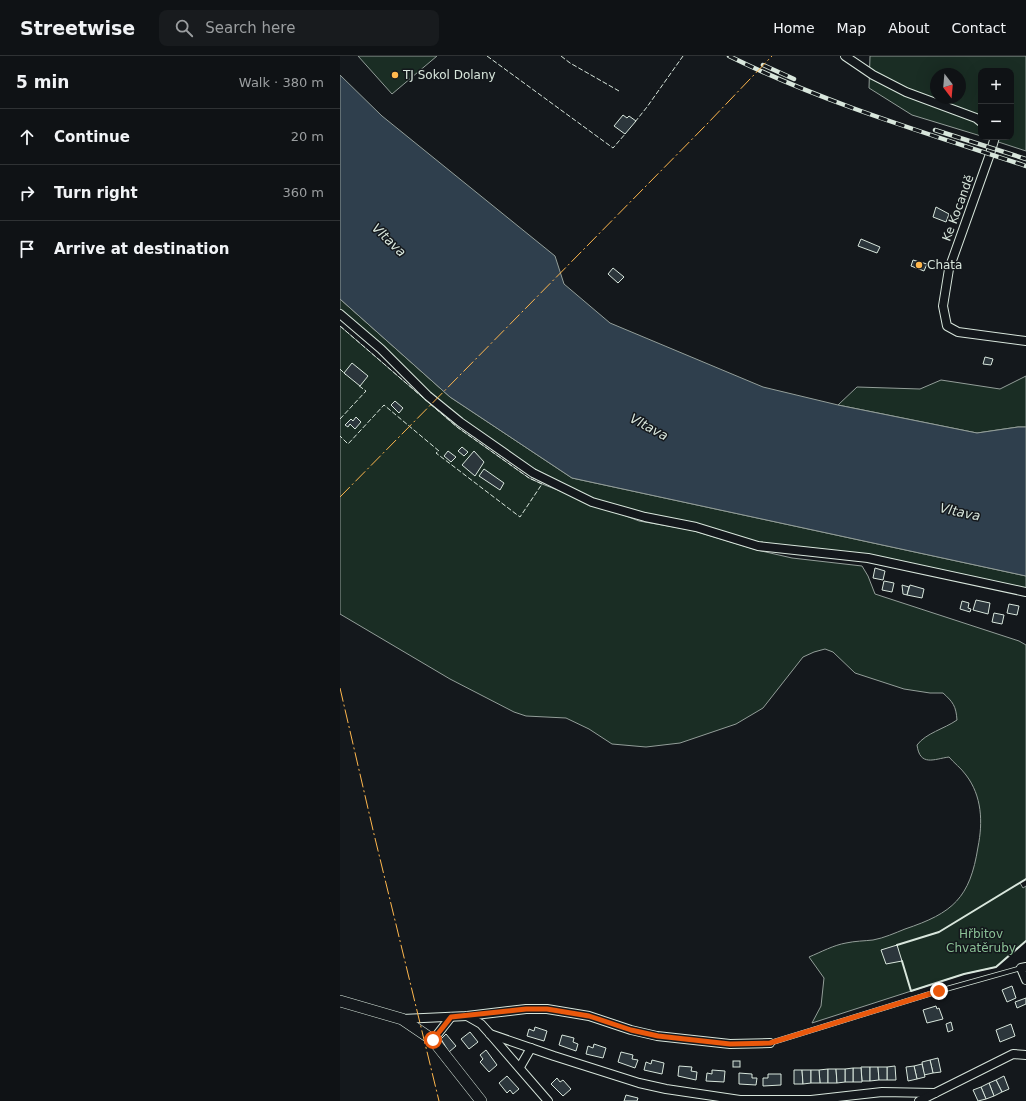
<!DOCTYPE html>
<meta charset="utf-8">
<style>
:root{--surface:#0f1215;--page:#181b1e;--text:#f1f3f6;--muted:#9b9ea0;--line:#2f3234}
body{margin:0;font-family:"DejaVu Sans",sans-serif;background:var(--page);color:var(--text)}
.controls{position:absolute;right:12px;top:12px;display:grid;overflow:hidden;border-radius:8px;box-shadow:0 4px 16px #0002}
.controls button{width:36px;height:36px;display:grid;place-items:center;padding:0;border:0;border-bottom:1px solid var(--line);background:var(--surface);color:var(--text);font:20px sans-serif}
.compass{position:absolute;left:590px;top:12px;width:36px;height:36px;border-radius:50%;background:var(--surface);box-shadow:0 4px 16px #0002;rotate:164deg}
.stop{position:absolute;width:12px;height:12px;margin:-9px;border:3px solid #ea580c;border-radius:50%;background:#fff}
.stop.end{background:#ea580c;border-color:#fff;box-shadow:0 1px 4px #0008}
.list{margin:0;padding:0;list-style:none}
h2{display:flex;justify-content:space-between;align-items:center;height:52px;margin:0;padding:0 16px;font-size:17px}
h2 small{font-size:13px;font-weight:400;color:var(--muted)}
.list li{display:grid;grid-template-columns:26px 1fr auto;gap:12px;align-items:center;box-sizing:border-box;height:56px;padding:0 16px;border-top:1px solid var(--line)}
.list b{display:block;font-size:15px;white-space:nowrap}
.list em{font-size:13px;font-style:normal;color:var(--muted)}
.icon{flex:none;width:22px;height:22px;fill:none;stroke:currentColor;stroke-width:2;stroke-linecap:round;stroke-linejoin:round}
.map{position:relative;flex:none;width:686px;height:1045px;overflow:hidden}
header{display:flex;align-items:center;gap:24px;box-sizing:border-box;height:56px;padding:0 20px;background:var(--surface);border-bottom:1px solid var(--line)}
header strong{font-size:19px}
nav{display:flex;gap:22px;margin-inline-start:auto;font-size:14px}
.search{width:280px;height:36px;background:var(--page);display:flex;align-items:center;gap:10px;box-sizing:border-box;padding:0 14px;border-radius:8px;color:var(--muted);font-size:15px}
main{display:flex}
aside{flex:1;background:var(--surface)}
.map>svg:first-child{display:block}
.green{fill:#1a2d24;stroke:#939e99;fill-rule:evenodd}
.water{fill:#2f3f4d;stroke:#939e99}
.building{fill:#2c363c;stroke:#d8e6dc}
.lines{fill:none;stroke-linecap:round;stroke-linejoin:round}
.service-casing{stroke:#d8e6dc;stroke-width:5.5}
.minor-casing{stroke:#d8e6dc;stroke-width:10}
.tertiary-casing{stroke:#d8e6dc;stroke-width:12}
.service{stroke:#14181c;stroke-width:4}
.minor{stroke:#14181c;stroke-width:8}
.tertiary{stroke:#14181c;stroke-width:11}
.rail-casing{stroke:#d8e6dc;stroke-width:4.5}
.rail{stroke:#14181c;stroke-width:3;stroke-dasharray:9;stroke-linecap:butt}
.fence{stroke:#d8e6dc;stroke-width:1;stroke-dasharray:5 2;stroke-linecap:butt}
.wall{stroke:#d8e6dc;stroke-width:2}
.power{stroke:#ffb74d;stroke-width:1;stroke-dasharray:14 3 2 3;stroke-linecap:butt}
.route{stroke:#ea580c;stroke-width:5}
.poi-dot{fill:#ffb74d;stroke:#14181c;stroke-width:1.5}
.labels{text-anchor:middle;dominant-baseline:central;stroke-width:3;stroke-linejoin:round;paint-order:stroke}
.poi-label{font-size:12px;fill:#d8e6dc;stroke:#14181c;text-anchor:start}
.street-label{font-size:12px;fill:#d8e6dc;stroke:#14181c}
.park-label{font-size:12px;fill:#8ac095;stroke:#14181c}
.water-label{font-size:13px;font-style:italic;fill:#d8e6dc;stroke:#14181c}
</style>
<header>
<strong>Streetwise</strong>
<div class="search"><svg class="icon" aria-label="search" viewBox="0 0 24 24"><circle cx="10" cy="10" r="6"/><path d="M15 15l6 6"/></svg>Search here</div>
<nav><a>Home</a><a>Map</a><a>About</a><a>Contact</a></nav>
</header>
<main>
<aside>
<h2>5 min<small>Walk · 380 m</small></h2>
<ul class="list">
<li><svg class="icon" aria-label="ahead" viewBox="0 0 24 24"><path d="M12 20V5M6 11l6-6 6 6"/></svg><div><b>Continue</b></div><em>20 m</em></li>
<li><svg class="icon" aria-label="right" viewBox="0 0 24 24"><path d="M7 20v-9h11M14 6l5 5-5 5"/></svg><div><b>Turn right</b></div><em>360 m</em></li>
<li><svg class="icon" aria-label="arrive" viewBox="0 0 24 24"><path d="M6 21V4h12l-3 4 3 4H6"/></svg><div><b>Arrive at destination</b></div></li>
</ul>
</aside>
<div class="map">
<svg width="686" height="1045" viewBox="0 0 686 1045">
<rect width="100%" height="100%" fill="#14181c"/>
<g class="green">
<path d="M 18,0 L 97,0 L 52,38 Z"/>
<path d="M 530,0 L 686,0 L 686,95 L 643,81 L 671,81 L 671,15 L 641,15 L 641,80 L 572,59 L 529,32 ZM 596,18 L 620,18 L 620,42 L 596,42 Z"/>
<path d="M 0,243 L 110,341 L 232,422 L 686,520 L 686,536 L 528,502 L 418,490 L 252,446 L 193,417 L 120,366 L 0,258 Z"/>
<path d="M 0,270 L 117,371 L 189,422 L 202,428 L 299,465 L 351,474 L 417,494 L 452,502 L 522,510 L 528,520 L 535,538 L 679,585 L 686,589 L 686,823 L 680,827 L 683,832 L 686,830 L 686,885 L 656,911 L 624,918 L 472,967 L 481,950 L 484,922 L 469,901 C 481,896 494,889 506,887 C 515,885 524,885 533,884 C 544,882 555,877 565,873 C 613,857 630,842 638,791 C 643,766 642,740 626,719 C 621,712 614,707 609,701 C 594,703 580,711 577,689 C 586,677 604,673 617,664 C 616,650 613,646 603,637 L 590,637 L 564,633 L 515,617 L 493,596 L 485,593 L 474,596 L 463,601 L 423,652 L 396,668 L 340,687 L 306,691 L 272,688 L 249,673 L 226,662 L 186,660 L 174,656 L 110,623 L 0,558 Z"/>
<path d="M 686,320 L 686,371 L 678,371 L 637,377 L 498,349 L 517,331 L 580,333 L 601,324 L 660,333 Z"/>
</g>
<path class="water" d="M 0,19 L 42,60 L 215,200 L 224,228 L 270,267 L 423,331 L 498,349 L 637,377 L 678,371 L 686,371 L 686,520 L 232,422 L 110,341 L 0,243 Z"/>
<g class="building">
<path d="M 283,59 L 287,62 L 289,60 L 296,65 L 285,78 L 274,70 Z"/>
<path d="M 596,151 L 609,158 L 606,166 L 593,161 Z"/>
<path d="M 521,183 L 540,191 L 537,197 L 518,190 Z"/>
<path d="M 573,204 L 587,208 L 584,215 L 571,210 Z"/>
<path d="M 273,212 L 284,221 L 278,227 L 268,218 Z"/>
<path d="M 645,301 L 653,303 L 651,309 L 643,308 Z"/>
<path d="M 12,307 L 28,320 L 20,330 L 4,317 Z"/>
<path d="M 55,345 L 63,352 L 59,357 L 51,349 Z"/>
<path d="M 16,361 L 21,366 L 15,373 L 10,368 L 8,371 L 5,369 L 11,363 L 13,365 Z"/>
<path d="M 122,391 L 128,396 L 124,400 L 118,395 Z"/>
<path d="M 108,395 L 116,401 L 111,406 L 104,400 Z"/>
<path d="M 134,395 L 144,406 L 135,420 L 122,409 Z"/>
<path d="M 144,413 L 164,427 L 160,434 L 139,420 Z"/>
<path d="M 535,512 L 545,515 L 543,524 L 533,522 Z"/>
<path d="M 544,525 L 554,527 L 552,536 L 542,534 Z"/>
<path d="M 562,529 L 569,531 L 567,539 L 563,538 Z"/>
<path d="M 570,529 L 584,533 L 582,542 L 567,539 Z"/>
<path d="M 636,544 L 650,547 L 648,558 L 633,554 Z"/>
<path d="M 622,545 L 629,547 L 628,552 L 631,553 L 630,556 L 620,553 Z"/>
<path d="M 669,548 L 679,550 L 677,559 L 667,557 Z"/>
<path d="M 654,557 L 664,559 L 662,568 L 652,566 Z"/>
<path d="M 557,889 L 562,905 L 546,908 L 541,894 Z"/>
<path d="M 672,930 L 676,942 L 667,946 L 662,934 Z"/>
<path d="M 686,942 L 686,948 L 677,952 L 675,946 Z"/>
<path d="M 596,950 L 597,953 L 599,952 L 603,963 L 587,967 L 583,954 Z"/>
<path d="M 611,966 L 613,974 L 608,976 L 606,968 Z"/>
<path d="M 671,968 L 675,980 L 660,986 L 656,974 Z"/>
<path d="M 195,971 L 207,975 L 204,985 L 187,980 L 189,973 L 194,975 Z"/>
<path d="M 130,976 L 138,986 L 129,993 L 121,983 Z"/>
<path d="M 106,978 L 116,990 L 109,996 L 101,983 Z"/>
<path d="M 222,979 L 234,982 L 233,986 L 238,988 L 236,995 L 219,989 Z"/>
<path d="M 254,988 L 266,992 L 263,1002 L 246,998 L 248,990 L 253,992 Z"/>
<path d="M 146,994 L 157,1009 L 149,1016 L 140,1006 L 143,1003 L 140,999 Z"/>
<path d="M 281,996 L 293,999 L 292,1003 L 298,1004 L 295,1012 L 278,1006 Z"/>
<path d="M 598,1002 L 601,1016 L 593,1017 L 590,1004 Z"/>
<path d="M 312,1004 L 324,1007 L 322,1018 L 304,1014 L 306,1006 L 311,1008 Z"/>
<path d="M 590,1004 L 593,1017 L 584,1019 L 582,1006 Z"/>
<rect x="393" y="1005" width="7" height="6"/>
<path d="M 582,1008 L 585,1021 L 577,1023 L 574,1010 Z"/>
<path d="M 339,1010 L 352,1011 L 351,1015 L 357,1016 L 356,1024 L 338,1020 Z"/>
<path d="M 555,1010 L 556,1024 L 547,1024 L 547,1011 Z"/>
<path d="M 574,1010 L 577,1023 L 568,1025 L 566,1011 Z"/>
<path d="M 521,1011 L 530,1011 L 530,1025 L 522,1025 Z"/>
<path d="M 530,1011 L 538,1011 L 539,1024 L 530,1025 Z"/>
<path d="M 538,1011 L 547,1011 L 547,1024 L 539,1024 Z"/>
<path d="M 513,1012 L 521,1012 L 522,1026 L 513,1026 Z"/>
<path d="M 513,1012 L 513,1026 L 505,1026 L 505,1013 Z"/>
<path d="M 488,1013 L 488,1027 L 480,1027 L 479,1014 Z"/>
<path d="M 488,1013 L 496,1013 L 497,1027 L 488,1027 Z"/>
<path d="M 496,1013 L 505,1013 L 505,1026 L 497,1027 Z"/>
<path d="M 372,1014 L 385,1015 L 384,1026 L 366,1025 L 367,1017 L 372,1018 Z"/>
<path d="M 454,1014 L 462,1014 L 463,1028 L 454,1028 Z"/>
<path d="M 462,1014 L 471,1014 L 471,1027 L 463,1028 Z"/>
<path d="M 471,1014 L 479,1014 L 480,1027 L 471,1027 Z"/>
<path d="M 399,1017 L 412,1018 L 412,1022 L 417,1022 L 416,1029 L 399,1028 Z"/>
<path d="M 428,1018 L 441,1018 L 441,1029 L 423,1030 L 423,1022 L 428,1022 Z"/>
<path d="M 167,1020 L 179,1033 L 173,1038 L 170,1034 L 167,1037 L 159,1027 Z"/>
<path d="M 664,1020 L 669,1033 L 662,1036 L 656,1024 Z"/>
<path d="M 217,1022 L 220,1026 L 223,1024 L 231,1033 L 223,1040 L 211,1028 Z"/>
<path d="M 656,1024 L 662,1036 L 654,1040 L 649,1027 Z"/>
<path d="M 649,1027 L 654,1040 L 646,1043 L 641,1031 Z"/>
<path d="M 641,1031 L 646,1043 L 638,1045 L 633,1034 Z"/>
<path d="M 286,1039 L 298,1042 L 297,1045 L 284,1045 Z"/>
</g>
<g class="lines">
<g class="service-casing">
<path id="service" d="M 430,987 L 599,935 L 681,912"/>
</g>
<g class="minor-casing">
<g id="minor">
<path d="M 505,0 L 533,19 L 566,36 L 636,62 L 641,66"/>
<path d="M 655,81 L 650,98 L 609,213 L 603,250 L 607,270 L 618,276 L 686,285"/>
<path d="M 0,258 L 41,293 L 88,340 L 120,366 L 193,417 L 252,446 L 305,461 L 356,471 L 418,490 L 528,502 L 686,536"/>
<path d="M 686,911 L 681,912 L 686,924"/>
<path d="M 127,960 L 141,968 L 150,978 L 208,1045"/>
<path d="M 62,963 L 127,960 L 186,953 L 207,953 L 249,960 L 291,974 L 317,980 L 390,988 L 430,987"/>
<path d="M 150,978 L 214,1000 L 299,1027 L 326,1033 L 400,1044 L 471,1044 L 542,1036 L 595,1037"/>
<path d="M 93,984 L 111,961"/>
<path d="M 180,1011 L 191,992"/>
<path d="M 579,1045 L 673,998 L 686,999"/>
</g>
</g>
<g class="tertiary-casing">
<path id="tertiary" d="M 0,945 L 62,963 L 93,984 L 141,1045"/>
</g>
<use href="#service" class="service"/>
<use href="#minor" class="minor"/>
<use href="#tertiary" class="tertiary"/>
<g class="rail-casing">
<g id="rail">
<path d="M 389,0 C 484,47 586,77 686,110"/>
<path d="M 423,9 L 454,23"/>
<path d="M 595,74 L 686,103"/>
</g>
</g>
<use href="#rail" class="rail"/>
<g class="fence">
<path d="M 147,0 L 273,92 L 286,77"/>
<path d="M 221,0 L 230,7 L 279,35"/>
<path d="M 295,66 L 307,51 L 343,0"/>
<path d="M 0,270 L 117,371 L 189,422 L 202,428 L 180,461 L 96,397 L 99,395 L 44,349 L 8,388 L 0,380"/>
<path d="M 0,313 L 6,319"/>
<path d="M 0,363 L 26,335 L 18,329"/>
</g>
<g class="wall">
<path d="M 557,889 L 599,876 L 686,823"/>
<path d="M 562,905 L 571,935 L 624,918 L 656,911 L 686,885"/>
</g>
<g class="power">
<path d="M 0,441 L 368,67 L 432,0"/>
<path d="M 0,632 L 33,774 L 99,1045"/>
</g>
</g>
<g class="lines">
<path class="route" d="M 93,984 L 111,961 L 186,953 L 207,953 L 249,960 L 291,974 L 318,980 L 390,988 L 430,987 L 599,935"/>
</g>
<g class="poi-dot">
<circle cx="55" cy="19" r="4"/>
<circle cx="579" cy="209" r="4"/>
</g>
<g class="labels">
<g class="poi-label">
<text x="63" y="19">TJ Sokol Dolany</text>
<text x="587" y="209">Chata</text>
</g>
<g class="street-label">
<text transform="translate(618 152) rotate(-70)">Ke Kocandě</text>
</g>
<g class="park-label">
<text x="641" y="878">Hřbitov<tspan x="641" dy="14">Chvatěruby</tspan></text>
</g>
<g class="water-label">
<text transform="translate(49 184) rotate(44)">Vltava</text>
<text transform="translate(309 371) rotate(28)">Vltava</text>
<text transform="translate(620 456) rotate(12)">Vltava</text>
</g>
</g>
</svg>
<div class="controls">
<button>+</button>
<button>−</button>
</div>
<svg class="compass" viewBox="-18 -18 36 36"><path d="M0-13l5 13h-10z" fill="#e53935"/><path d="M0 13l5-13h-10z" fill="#9b9ea0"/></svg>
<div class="stop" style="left:93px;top:984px"></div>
<div class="stop end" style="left:599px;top:935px"></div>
</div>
</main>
